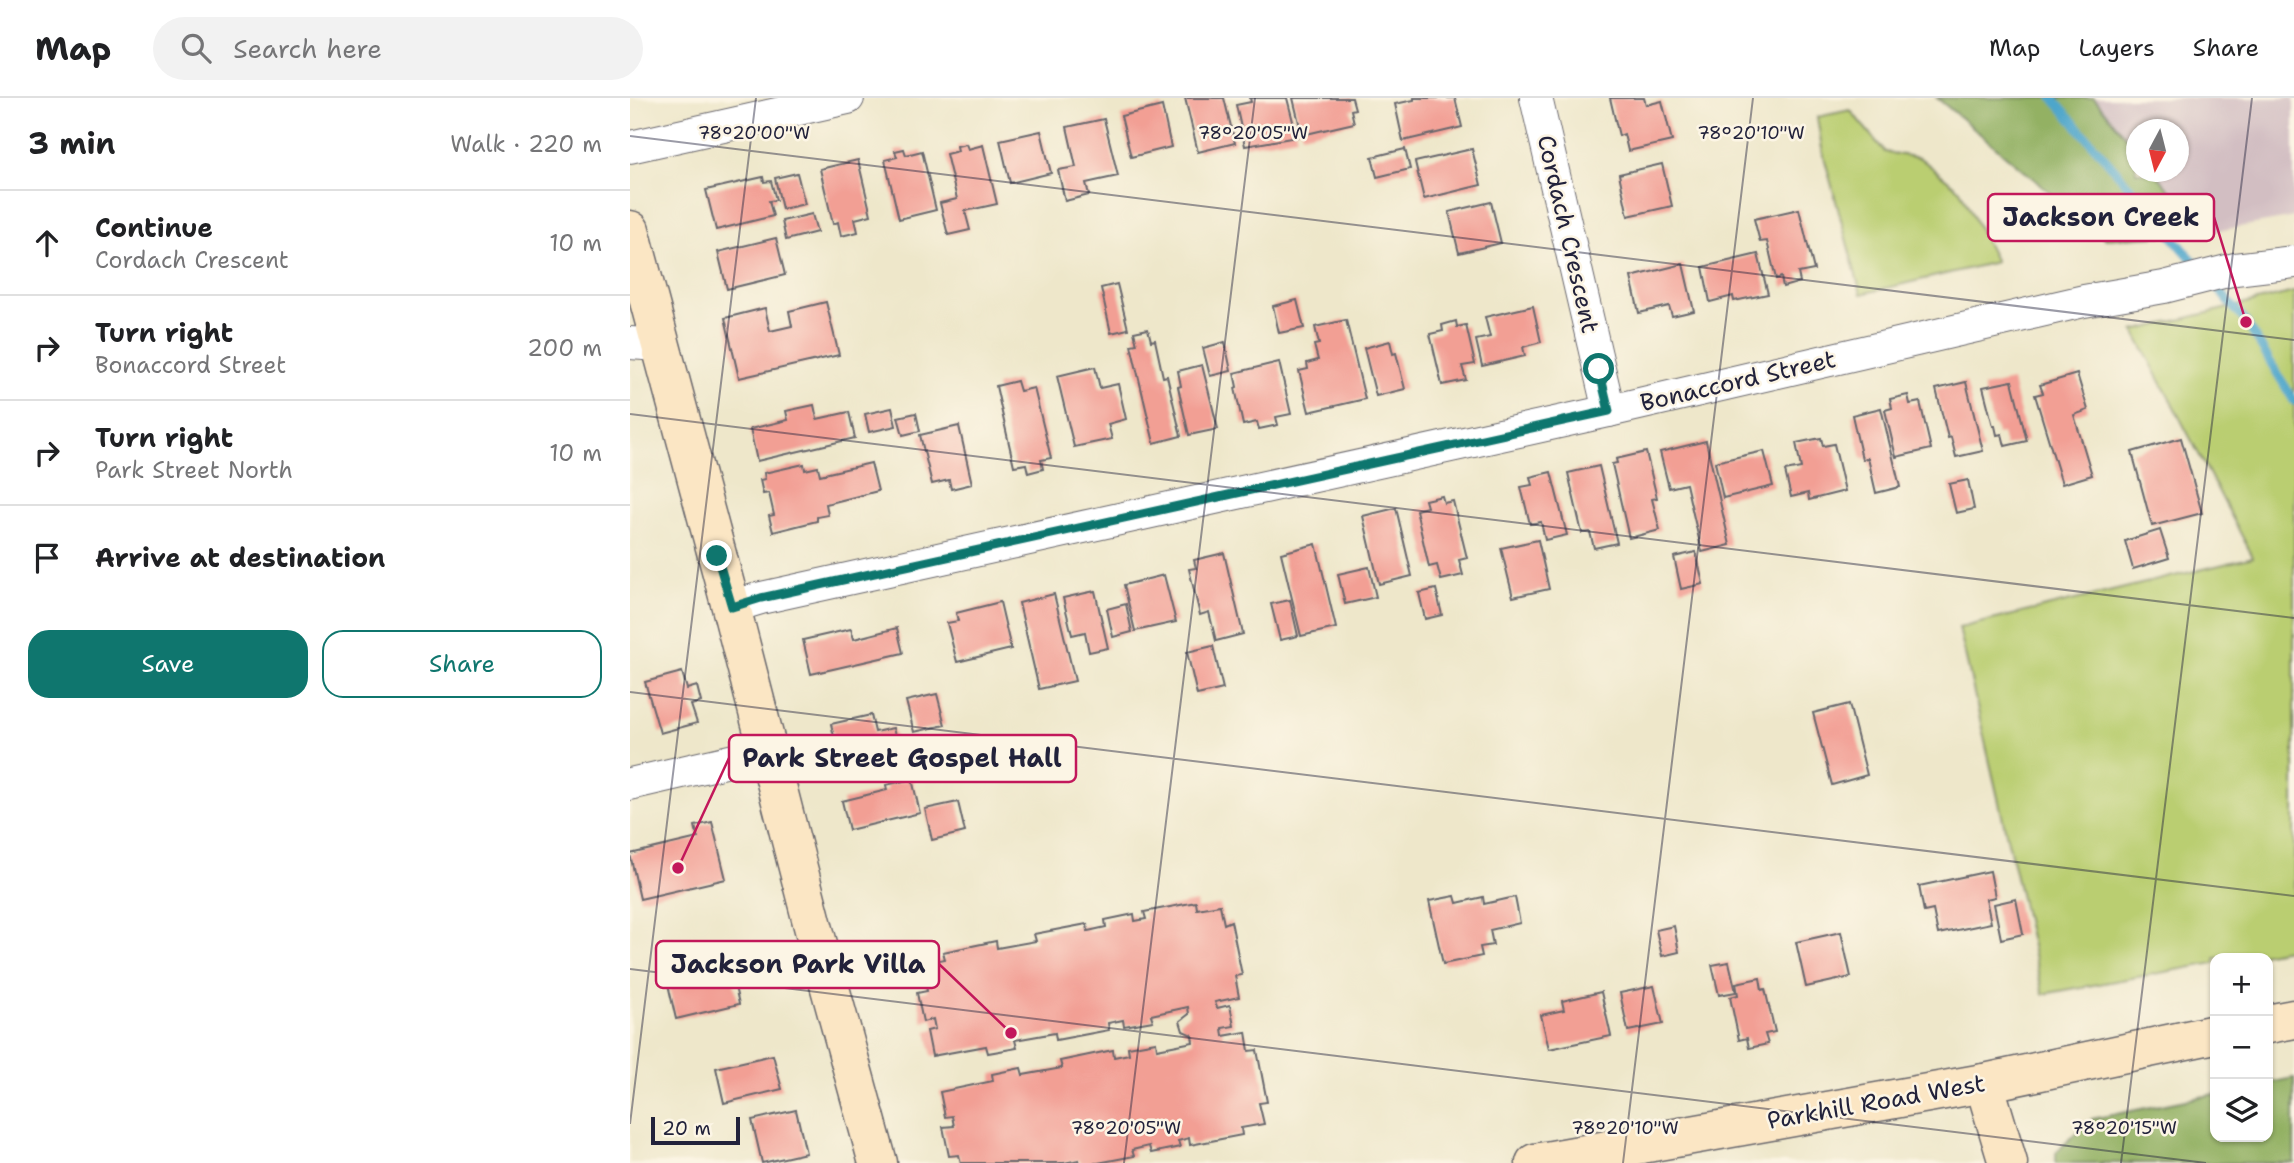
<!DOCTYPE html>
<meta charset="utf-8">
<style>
:root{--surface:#fff;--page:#f2f2f2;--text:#202124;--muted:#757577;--line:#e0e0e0;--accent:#0f766e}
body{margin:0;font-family:"Shantell Sans",sans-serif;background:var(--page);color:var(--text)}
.controls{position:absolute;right:21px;bottom:21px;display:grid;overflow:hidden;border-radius:14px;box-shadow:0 2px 5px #0004}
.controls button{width:63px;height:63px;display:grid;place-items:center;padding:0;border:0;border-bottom:2px solid var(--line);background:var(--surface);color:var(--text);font:35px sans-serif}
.compass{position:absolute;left:1496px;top:21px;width:63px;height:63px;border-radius:50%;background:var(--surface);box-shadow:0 2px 5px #0004;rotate:187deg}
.scale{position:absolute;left:21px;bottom:18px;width:89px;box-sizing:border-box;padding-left:7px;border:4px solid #22223b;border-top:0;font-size:19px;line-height:24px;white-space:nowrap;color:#22223b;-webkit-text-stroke:5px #fcf5e5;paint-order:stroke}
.stop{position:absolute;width:21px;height:21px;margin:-16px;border:5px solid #0f766e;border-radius:50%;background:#fff}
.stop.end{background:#0f766e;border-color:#fff;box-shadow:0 2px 7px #0008}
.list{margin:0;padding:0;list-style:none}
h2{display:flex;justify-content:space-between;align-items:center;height:91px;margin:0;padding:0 28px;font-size:30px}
h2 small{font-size:23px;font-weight:400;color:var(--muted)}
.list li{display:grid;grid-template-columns:46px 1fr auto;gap:21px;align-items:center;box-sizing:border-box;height:105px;padding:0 28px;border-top:2px solid var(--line)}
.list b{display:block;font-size:26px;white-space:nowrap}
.list p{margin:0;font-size:23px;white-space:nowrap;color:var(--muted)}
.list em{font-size:23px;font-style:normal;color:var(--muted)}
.actions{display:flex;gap:14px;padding:21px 28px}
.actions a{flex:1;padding:16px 0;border:2px solid var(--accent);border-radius:21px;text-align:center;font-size:24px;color:var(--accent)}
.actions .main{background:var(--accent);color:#fff}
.icon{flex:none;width:38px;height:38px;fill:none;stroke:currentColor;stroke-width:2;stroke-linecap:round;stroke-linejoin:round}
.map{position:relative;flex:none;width:1664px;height:1065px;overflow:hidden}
header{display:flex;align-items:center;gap:42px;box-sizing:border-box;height:98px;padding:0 35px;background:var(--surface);border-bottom:2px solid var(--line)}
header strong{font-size:33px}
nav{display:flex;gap:38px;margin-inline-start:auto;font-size:24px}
.search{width:490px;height:63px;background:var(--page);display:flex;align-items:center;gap:18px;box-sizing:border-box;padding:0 24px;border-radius:38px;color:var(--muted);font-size:26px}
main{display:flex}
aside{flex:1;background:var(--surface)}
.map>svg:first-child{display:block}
.industrial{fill:#d2bec2}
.green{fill:#bace71;stroke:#6e7856;stroke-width:2}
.forest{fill:#93b163;stroke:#5a6a4f;stroke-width:2}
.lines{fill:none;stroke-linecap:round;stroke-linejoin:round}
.stream{stroke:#4ea6cb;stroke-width:9}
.building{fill:#f29f94}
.street-casing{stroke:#69676d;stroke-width:34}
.secondary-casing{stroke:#69676d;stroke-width:41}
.street{stroke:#fff;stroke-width:32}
.secondary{stroke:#fbe6c4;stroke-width:38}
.route{stroke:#0f766e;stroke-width:9}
.ticks{fill:none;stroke:#22223b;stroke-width:2;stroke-opacity:0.45}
.labels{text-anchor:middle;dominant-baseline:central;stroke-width:5;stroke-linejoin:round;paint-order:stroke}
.street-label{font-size:24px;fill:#22223b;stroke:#fcf5e5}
.ticks-label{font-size:18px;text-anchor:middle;fill:#22223b;stroke:#fcf5e5;stroke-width:5;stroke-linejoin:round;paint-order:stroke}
.leader{fill:none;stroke:#c2185b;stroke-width:2.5}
.callout-dot{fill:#c2185b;stroke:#fcf5e5;stroke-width:2.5}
.callout{fill:#fcf5e5;stroke:#c2185b;stroke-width:2.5}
.callout-label{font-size:26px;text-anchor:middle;font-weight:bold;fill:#22223b}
</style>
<header>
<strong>Map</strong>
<div class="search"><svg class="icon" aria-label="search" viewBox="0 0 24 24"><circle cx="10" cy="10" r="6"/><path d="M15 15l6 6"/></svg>Search here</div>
<nav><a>Map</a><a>Layers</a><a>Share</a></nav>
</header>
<main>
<aside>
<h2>3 min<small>Walk · 220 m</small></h2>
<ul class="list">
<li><svg class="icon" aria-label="ahead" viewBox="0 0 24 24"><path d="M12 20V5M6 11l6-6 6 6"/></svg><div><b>Continue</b><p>Cordach Crescent</p></div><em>10 m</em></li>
<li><svg class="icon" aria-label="right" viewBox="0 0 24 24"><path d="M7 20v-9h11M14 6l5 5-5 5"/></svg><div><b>Turn right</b><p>Bonaccord Street</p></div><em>200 m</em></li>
<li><svg class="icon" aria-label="right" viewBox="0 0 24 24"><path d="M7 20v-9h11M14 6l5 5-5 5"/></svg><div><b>Turn right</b><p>Park Street North</p></div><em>10 m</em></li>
<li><svg class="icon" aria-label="arrive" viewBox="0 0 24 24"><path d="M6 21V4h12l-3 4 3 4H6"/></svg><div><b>Arrive at destination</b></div></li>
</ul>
<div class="actions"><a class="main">Save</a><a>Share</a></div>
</aside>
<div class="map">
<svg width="1664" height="1065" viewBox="0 0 1664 1065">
<rect width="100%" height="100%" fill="#fcf5e5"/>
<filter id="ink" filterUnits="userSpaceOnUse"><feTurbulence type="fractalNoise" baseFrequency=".0143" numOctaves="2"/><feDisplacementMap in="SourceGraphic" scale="14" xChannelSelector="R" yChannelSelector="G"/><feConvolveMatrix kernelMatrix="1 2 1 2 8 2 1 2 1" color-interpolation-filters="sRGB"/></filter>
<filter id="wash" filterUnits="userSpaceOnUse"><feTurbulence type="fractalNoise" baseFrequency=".00686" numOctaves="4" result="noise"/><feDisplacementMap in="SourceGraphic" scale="28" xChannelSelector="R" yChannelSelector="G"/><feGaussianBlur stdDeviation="1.57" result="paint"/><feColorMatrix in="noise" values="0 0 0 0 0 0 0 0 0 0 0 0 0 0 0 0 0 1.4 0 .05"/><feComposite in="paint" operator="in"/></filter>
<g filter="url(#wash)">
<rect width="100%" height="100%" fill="#eee7ca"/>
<path class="industrial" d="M 1464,0 L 1664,0 L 1664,119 L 1576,135 L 1525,74 L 1548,74 L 1548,32 L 1506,32 L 1506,51 Z"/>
<g class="green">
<path d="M 1220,12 L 1255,54 L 1290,60 L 1330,92 L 1366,164 L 1231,196 L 1192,51 L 1187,19 Z"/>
<path d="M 1664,194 L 1664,850 L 1610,860 L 1585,860 L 1585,865 L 1413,896 L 1329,530 L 1623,459 L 1504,233 Z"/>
</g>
<g class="forest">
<path d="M 1307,0 L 1464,0 L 1506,51 L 1506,74 L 1525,74 L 1576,135 L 1476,141 Z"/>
<path d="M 1664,980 L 1664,1065 L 1426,1065 L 1426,1054 L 1462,1021 L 1585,996 L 1585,1039 L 1638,1039 L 1638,985 Z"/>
</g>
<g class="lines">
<g class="stream">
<path d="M 1423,0 L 1573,174"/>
<path d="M 1582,184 L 1616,224 L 1664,303"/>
</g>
</g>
<g id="blocks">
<g class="building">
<path d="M 555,0 L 594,0 L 605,45 L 568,54 Z"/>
<path d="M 620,0 L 657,0 L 667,39 L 615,48 L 606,7 L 621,4 Z"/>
<path d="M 663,0 L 722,0 L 725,11 L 721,12 L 724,25 L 672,37 Z"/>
<path d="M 784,0 L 825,0 L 832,29 L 773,43 L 765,6 L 784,2 Z"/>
<path d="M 980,0 L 1014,0 L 1016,7 L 1032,3 L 1042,43 L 998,53 L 994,36 L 989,38 Z"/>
<path d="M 532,8 L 541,49 L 501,59 L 491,18 Z"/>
<path d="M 474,21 L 488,78 L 456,85 L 459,97 L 435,103 L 428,72 L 446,69 L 437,29 Z"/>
<path d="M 411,33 L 421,75 L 380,85 L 370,42 Z"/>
<path d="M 336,46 L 338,51 L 353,47 L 367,106 L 335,113 L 340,132 L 318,137 L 310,105 L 327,101 L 316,56 L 328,53 L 327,48 Z"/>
<path d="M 274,51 L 276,57 L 292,53 L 306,112 L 269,121 L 255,62 L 267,59 L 265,53 Z"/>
<path d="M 775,51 L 780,71 L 747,79 L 742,59 Z"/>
<path d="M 842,51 L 851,87 L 794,101 L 785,64 Z"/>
<path d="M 228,62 L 241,117 L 225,121 L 228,134 L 211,138 L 208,124 L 203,126 L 190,71 Z"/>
<path d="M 1032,66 L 1042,108 L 998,118 L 989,76 Z"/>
<path d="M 167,75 L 175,106 L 152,111 L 145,80 Z"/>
<path d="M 133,79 L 134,84 L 141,83 L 146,102 L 139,103 L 143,118 L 86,132 L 76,92 Z"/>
<path d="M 861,104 L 871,145 L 829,155 L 819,114 Z"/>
<path d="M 1169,111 L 1184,172 L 1168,175 L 1170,184 L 1153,189 L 1151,179 L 1146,181 L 1137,143 L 1130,144 L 1124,121 Z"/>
<path d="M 182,116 L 187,134 L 156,142 L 152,123 Z"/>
<path d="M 146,140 L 155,177 L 97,191 L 88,154 Z"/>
<path d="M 1128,156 L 1138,196 L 1104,203 L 1103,198 L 1080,204 L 1073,169 Z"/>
<path d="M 1053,166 L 1064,213 L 1042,218 L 1039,208 L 1009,215 L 1001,179 Z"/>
<path d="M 487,186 L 498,231 L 481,235 L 471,190 Z"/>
<path d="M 667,202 L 674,230 L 649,235 L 643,208 Z"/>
<path d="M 196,204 L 209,257 L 109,280 L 95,220 L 135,210 L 140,233 L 162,228 L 159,213 Z"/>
<path d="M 903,208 L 911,244 L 893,249 L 895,258 L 852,268 L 846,242 L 860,239 L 855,219 Z"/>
<path d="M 716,222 L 735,301 L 679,314 L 669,273 L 678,271 L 677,265 L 688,262 L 684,247 L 689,246 L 685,229 Z"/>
<path d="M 826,223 L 827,229 L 836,227 L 845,266 L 832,268 L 836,282 L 812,287 L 800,236 L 813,233 L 812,227 Z"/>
<path d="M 518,231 L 521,243 L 525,242 L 533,279 L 537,278 L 551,338 L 524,345 L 501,247 L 507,246 L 504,234 Z"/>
<path d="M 760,243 L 763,256 L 766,255 L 775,291 L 746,298 L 734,250 Z"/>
<path d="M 595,244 L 601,273 L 580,278 L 573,250 Z"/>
<path d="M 649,264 L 661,316 L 646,319 L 648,327 L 629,331 L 627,324 L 613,327 L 605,290 L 607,289 L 604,275 Z"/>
<path d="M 572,267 L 588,331 L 559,337 L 548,289 L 551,288 L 548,273 Z"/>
<path d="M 465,269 L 470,290 L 488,286 L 496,321 L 478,326 L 482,341 L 444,349 L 427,278 Z"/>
<path d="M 1447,276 L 1458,312 L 1444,317 L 1462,377 L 1432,386 L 1405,297 L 1413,295 L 1410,287 Z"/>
<path d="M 387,283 L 390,293 L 404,290 L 421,360 L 411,362 L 413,371 L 398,375 L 396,366 L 384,368 L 366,288 Z"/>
<path d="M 1382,283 L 1397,343 L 1375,348 L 1372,336 L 1367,337 L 1365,328 L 1363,328 L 1353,289 Z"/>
<path d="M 1336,284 L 1353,353 L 1326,359 L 1321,339 L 1318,340 L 1306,291 Z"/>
<path d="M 1278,297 L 1280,306 L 1290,304 L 1301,351 L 1266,359 L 1255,312 L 1262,310 L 1260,301 Z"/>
<path d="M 184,307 L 187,321 L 219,314 L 225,340 L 127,363 L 120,331 L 158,322 L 156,313 Z"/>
<path d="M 262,310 L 266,328 L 239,334 L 235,316 Z"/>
<path d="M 1251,310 L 1270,389 L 1246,395 L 1238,360 L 1232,361 L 1222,317 Z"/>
<path d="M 286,315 L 290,333 L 273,337 L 268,319 Z"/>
<path d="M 329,328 L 342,386 L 321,391 L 319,382 L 302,386 L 290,337 Z"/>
<path d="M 1191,340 L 1193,348 L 1204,346 L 1215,393 L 1179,402 L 1178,395 L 1161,399 L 1155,373 L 1171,370 L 1166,345 Z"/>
<path d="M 1551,340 L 1572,415 L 1522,428 L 1502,354 Z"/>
<path d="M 1076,343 L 1100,447 L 1072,454 L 1056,386 L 1039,390 L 1030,354 Z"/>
<path d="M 1134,353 L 1143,388 L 1093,400 L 1085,364 Z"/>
<path d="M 1016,354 L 1027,400 L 1022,401 L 1030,432 L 999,440 L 982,366 L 987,365 L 986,361 Z"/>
<path d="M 241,365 L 248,393 L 196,406 L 198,417 L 187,419 L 187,423 L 143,434 L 139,418 L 144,417 L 139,395 L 133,396 L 130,382 L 135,381 L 134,375 L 174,366 L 175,372 L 188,369 L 190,377 Z"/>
<path d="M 969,368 L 987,445 L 964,450 L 960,434 L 952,435 L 938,375 Z"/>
<path d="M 921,374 L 937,437 L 915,442 L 911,424 L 900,426 L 891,389 L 902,387 L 900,379 Z"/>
<path d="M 1338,382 L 1344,411 L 1326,415 L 1319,386 Z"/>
<path d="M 812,398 L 814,405 L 823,403 L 837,460 L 829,462 L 833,477 L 811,482 L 807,467 L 799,469 L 786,412 L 797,409 L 795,402 Z"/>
<path d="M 766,410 L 782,478 L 749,486 L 733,418 Z"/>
<path d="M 1530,432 L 1539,460 L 1503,471 L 1495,443 Z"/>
<path d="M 908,442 L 919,491 L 883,499 L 871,450 Z"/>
<path d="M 686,446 L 706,530 L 671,538 L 651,455 Z"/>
<path d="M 1066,454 L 1073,486 L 1051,491 L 1044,459 Z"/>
<path d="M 594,455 L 613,536 L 586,543 L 579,514 L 570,517 L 559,471 L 566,470 L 564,462 Z"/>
<path d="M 739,469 L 746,499 L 715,506 L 708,476 Z"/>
<path d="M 534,477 L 546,524 L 505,533 L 494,487 Z"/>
<path d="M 806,491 L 812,517 L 795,521 L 789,495 Z"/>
<path d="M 465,493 L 478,550 L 459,554 L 455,534 L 442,537 L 433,500 Z"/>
<path d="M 424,496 L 445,583 L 409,591 L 389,505 Z"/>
<path d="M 660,502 L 668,538 L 650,542 L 641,506 Z"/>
<path d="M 370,504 L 381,551 L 327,564 L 317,525 L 328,523 L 326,515 Z"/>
<path d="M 496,506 L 502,534 L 483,539 L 477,511 Z"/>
<path d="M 267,530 L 273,555 L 181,576 L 173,542 L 221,531 L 224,541 Z"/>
<path d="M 583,548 L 593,591 L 567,597 L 557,554 Z"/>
<path d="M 52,574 L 57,591 L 67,588 L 71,604 L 61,607 L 67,625 L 30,635 L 15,584 Z"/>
<path d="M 307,596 L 315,627 L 284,634 L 276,603 Z"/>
<path d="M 1219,606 L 1237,677 L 1202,687 L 1183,615 Z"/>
<path d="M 241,617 L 245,634 L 263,630 L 271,661 L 213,675 L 201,626 Z"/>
<path d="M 282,681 L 290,715 L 219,732 L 212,703 L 257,692 L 256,687 Z"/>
<path d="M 328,704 L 335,734 L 302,742 L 295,711 Z"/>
<path d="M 82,724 L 96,781 L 10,801 L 0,756 L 68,740 L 65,728 Z"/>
<path d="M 1360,773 L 1365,799 L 1356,801 L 1361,825 L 1308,836 L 1303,812 L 1294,814 L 1289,788 Z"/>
<path d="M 825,798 L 827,805 L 853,799 L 854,806 L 885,799 L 890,825 L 860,832 L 863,847 L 850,849 L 852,858 L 813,866 L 799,803 Z"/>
<path d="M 1386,801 L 1393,836 L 1371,841 L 1364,806 Z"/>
<path d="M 566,804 L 567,811 L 590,807 L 594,826 L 601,823 L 612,877 L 605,878 L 609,899 L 585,904 L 587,910 L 600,907 L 604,928 L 592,930 L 593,938 L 616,934 L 619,953 L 627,952 L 637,1004 L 629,1005 L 634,1026 L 611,1030 L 612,1037 L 560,1047 L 559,1040 L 548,1043 L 550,1049 L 521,1055 L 519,1048 L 502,1052 L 504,1058 L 468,1065 L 450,1065 L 449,1062 L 434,1065 L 331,1065 L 329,1057 L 319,1058 L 313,1029 L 324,1028 L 322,1018 L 315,1019 L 310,994 L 363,983 L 362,976 L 391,970 L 393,977 L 432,970 L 430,963 L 483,952 L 484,959 L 499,956 L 498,949 L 526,944 L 527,951 L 563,944 L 562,937 L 553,933 L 550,923 L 559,916 L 558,909 L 521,917 L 523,923 L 494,928 L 493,922 L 478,925 L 479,932 L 426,942 L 425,935 L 385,942 L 387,950 L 358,955 L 356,948 L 302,958 L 297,933 L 305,931 L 303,921 L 293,924 L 287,895 L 297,893 L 292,865 L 315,861 L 313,854 L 366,843 L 367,850 L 406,843 L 404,836 L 457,826 L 458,833 L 476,829 L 475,822 L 504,816 L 505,823 L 516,821 L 514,814 Z"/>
<path d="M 1044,828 L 1049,854 L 1032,858 L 1026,832 Z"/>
<path d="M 1211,834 L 1221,879 L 1176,889 L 1166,844 Z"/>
<path d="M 1099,864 L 1106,894 L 1089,897 L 1082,867 Z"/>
<path d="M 100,867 L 109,906 L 46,921 L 37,882 Z"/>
<path d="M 1130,880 L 1132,892 L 1135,891 L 1145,934 L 1135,936 L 1138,946 L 1119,950 L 1117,940 L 1109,942 L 1100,899 L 1108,897 L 1106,885 Z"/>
<path d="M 1024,888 L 1033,926 L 998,933 L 990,895 Z"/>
<path d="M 971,894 L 981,938 L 919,951 L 911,917 L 934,912 L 932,903 Z"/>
<path d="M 143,957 L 152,991 L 94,1005 L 86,970 Z"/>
<path d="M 166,1012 L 176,1055 L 132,1065 L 122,1022 Z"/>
</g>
</g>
</g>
<g filter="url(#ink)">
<use href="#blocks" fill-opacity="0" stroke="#69676d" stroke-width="2"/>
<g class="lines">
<g class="street-casing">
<g id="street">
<path d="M 906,0 L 979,313"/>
<path d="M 0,49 L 218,0"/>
<path d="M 0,245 L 29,247"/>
<path d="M 101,509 L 131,500 L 979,313 L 1454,203 L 1534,189 L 1605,171 L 1664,164"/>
<path d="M 0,686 L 104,662 L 140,657"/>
</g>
</g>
<g class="secondary-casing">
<g id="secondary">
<path d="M 0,132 L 101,509 L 183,828 L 248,1065"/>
<path d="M 1638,926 L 1664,921"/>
<path d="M 1354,985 L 1378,1065"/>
<path d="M 905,1065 L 1354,985 L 1585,936"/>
</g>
</g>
<use href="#street" class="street"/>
<use href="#secondary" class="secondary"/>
</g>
</g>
<g class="lines" filter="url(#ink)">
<path class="route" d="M 87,458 L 102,509 L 131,500 L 979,313 L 969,271"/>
</g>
<path class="ticks" d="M 0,38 L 1664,242M 0,316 L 1664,520M 0,594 L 1664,798M 0,871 L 1576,1065M 0,1026 L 126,0M 494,1065 L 625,0M 993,1065 L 1123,0M 1491,1065 L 1622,0"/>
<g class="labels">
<g class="street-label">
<text transform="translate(938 136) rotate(77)">Cordach Crescent</text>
<text transform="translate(1108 283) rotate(-13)">Bonaccord Street</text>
<text transform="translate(1246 1004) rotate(-10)">Parkhill Road West</text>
</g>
</g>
<g class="ticks-label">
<text x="124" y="41">78°20'00"W</text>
<text x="623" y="41">78°20'05"W</text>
<text x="1121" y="41">78°20'10"W</text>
<text x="496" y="1036">78°20'05"W</text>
<text x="995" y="1036">78°20'10"W</text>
<text x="1494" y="1036">78°20'15"W</text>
</g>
<path class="leader" d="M1616 224L1584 119M48 770L99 660M381 935L309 866"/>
<g class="callout-dot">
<circle cx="1616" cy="224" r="7"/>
<circle cx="48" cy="770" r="7"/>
<circle cx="381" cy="935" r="7"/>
</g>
<g class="callout">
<rect x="1358" y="96" width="226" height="47" rx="7"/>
<rect x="99" y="637" width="347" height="47" rx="7"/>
<rect x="26" y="843" width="283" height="47" rx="7"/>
</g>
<g class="callout-label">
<text x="1471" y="128">Jackson Creek</text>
<text x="272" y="669">Park Street Gospel Hall</text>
<text x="168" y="875">Jackson Park Villa</text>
</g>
</svg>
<div class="controls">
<button>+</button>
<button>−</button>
<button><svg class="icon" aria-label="layers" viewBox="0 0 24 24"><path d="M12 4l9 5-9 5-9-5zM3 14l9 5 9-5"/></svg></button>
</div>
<svg class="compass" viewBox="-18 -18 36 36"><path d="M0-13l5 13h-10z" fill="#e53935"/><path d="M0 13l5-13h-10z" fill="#757577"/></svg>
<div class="scale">20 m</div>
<div class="stop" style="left:969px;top:271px"></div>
<div class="stop end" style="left:87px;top:458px"></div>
</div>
</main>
